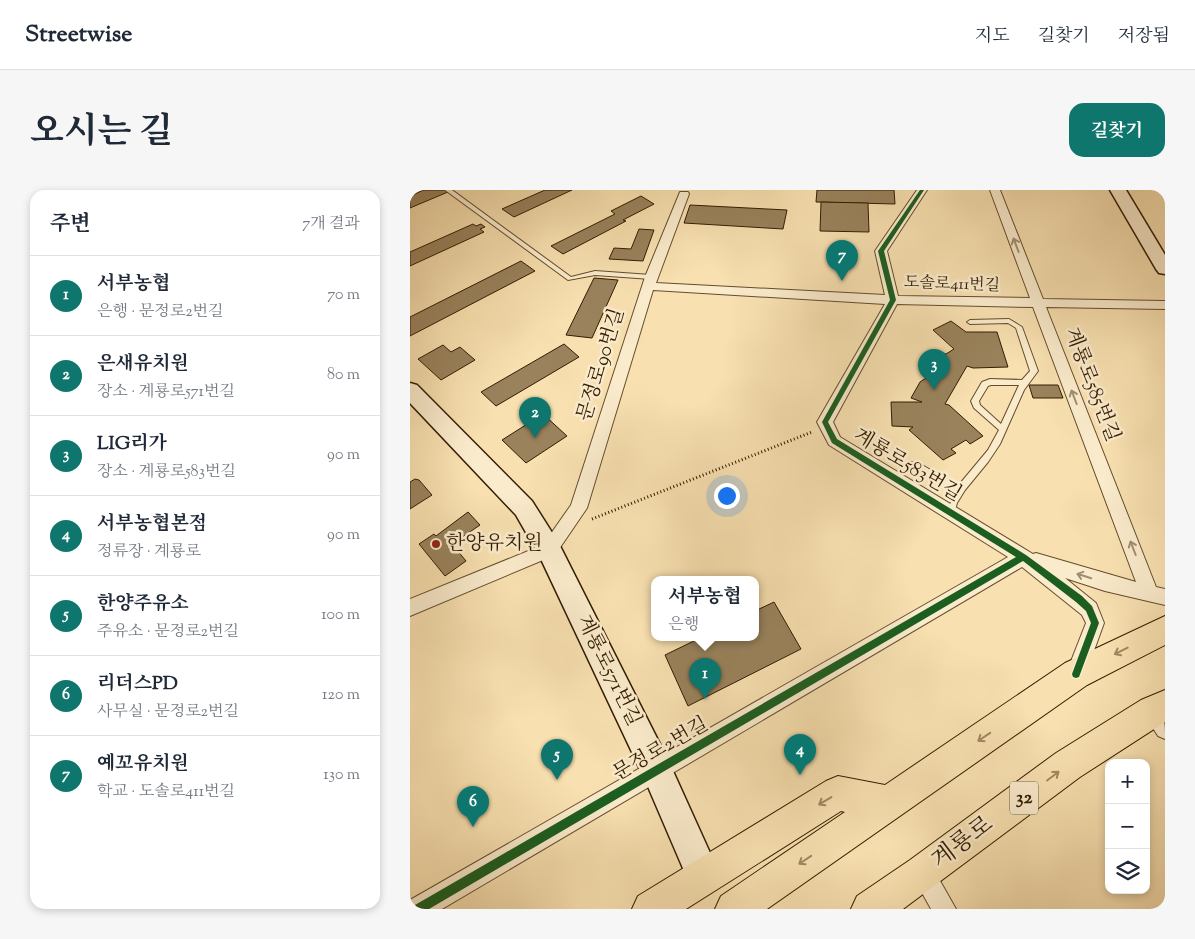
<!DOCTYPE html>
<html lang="ko">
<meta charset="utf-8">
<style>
:root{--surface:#fff;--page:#f6f6f7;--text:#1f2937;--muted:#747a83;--line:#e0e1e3;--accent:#0f766e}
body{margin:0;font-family:"Sorts Mill Goudy","Noto Serif KR",serif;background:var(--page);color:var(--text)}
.controls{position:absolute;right:15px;bottom:15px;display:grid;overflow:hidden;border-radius:10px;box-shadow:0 2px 8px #0003}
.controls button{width:45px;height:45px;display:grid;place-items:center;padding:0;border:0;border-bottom:1px solid var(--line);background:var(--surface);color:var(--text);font:25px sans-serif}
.you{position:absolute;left:316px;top:305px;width:18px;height:18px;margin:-12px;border:4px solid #fff;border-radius:50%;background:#1a73e8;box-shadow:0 0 0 8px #1a73e833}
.badge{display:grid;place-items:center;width:32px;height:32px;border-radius:50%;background:var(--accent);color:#fff;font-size:16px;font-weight:700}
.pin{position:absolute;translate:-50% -41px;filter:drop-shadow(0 1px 2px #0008)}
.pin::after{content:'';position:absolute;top:26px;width:18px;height:15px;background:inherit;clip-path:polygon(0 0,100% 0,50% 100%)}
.popup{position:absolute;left:241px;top:386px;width:108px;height:65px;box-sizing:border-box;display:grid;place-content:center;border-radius:10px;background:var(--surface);filter:drop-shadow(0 1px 4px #0005);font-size:16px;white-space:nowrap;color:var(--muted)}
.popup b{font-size:19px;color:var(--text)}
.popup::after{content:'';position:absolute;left:50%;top:100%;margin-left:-10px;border:10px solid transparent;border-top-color:var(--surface)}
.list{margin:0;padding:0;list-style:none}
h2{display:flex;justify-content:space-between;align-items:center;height:65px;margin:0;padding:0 20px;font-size:21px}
h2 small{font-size:16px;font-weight:400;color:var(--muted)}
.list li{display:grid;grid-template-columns:32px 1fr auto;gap:15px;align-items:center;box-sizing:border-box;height:80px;padding:0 20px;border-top:1px solid var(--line)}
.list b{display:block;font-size:19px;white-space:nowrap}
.list p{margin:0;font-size:16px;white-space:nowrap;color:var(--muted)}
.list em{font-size:16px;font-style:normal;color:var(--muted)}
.icon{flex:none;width:28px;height:28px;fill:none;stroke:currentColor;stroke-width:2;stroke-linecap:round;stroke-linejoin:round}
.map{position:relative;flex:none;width:755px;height:719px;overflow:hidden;border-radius:15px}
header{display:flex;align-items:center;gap:30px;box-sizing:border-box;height:70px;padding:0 25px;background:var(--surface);border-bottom:1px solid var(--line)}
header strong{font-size:24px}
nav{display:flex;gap:28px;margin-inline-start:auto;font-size:18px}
.intro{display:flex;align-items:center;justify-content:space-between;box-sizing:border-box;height:120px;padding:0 30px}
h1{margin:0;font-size:35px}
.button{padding:12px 22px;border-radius:15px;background:var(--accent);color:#fff;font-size:18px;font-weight:700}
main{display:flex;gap:30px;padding:0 30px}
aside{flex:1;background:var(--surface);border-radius:15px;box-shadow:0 2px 8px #0003}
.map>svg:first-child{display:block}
.building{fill:#99825c;stroke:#331c00}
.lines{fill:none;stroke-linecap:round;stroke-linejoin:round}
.lane-casing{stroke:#644d2c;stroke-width:2}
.street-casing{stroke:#644d2c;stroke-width:2}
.secondary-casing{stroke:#331c00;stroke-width:3}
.primary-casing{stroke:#331c00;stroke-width:2}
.path{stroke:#331c00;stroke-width:3;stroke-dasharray:1 2.5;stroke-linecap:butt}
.lane{fill:#faebcc;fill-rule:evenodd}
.street{fill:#faebcc;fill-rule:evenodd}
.secondary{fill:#faebcc;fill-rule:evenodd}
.primary{fill:#f8e0b0;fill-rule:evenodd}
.cycleway-casing{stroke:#faebcc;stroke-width:3}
.cycleway{fill:#1b5e20;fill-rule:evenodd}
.oneway{stroke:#a08e70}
.oneway2{stroke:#9f8861}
.poi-dot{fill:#8f2418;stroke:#faebcc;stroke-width:2}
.labels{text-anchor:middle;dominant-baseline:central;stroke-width:5;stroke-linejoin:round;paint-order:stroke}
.far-street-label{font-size:16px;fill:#331c00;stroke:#faebcc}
.shield{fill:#faebcc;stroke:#6f5a3d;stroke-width:1}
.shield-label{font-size:19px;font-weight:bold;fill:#331c00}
.street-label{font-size:20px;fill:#331c00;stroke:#faebcc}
.poi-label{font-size:20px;fill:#331c00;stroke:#faebcc;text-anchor:start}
.near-street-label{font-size:24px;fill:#331c00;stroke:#faebcc}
</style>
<header>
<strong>Streetwise</strong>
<nav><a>지도</a><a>길찾기</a><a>저장됨</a></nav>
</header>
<div class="intro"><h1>오시는 길</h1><a class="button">길찾기</a></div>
<main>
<aside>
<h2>주변<small>7개 결과</small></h2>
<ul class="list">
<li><span class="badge">1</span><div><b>서부농협</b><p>은행 · 문정로2번길</p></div><em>70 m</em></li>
<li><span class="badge">2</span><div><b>은새유치원</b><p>장소 · 계룡로571번길</p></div><em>80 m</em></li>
<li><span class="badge">3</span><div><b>LIG리가</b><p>장소 · 계룡로583번길</p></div><em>90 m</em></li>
<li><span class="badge">4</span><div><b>서부농협본점</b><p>정류장 · 계룡로</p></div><em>90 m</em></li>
<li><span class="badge">5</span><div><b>한양주유소</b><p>주유소 · 문정로2번길</p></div><em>100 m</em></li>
<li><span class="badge">6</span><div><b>리더스PD</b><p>사무실 · 문정로2번길</p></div><em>120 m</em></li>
<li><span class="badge">7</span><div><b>예꼬유치원</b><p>학교 · 도솔로411번길</p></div><em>130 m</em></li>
</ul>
</aside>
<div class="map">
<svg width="755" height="719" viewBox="0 0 755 719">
<rect width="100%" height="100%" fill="#f8e0b0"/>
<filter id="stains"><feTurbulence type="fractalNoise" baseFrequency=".004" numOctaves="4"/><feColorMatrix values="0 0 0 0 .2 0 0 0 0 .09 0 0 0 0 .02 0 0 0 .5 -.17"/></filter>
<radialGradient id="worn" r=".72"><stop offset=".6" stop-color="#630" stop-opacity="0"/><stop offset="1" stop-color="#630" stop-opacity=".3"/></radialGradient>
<g class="building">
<path d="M 14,0 L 35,0 L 38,2 L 0,18 L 0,6 Z"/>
<path d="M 135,0 L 162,0 L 104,27 L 92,19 Z"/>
<path d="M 407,0 L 484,0 L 485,14 L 406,12 Z"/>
<path d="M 231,6 L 244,14 L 213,30 L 216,31 L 153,64 L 141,56 L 205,24 L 201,21 Z"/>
<path d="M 411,12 L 458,13 L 459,42 L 410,41 Z"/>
<path d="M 280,15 L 377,20 L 373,39 L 274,33 Z"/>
<path d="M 63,34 L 66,36 L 71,34 L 75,37 L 70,39 L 74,42 L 0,76 L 0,62 Z"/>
<path d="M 229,39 L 244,40 L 233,71 L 199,69 L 204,58 L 221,59 Z"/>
<path d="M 111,71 L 125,81 L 0,146 L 0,127 Z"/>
<path d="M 184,88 L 208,90 L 182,148 L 156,145 Z"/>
<path d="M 541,131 L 556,142 L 587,142 L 598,177 L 563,178 L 557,176 L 535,214 L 539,215 L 573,246 L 560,254 L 556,250 L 541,259 L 546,263 L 533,270 L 499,240 L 503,237 L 482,236 L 481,212 L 512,212 L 501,208 L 510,192 L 522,184 L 518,183 L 520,177 L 529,162 L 536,164 L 544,159 L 523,140 Z"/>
<path d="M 154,154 L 169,167 L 86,216 L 71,202 Z"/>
<path d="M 33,155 L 41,162 L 50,157 L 65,170 L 31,190 L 8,169 Z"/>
<path d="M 619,195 L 648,195 L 653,208 L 623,208 Z"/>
<path d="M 133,224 L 157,246 L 116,273 L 92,250 Z"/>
<path d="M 5,289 L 9,290 L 22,305 L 0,319 L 0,292 Z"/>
<path d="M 58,322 L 70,335 L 42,354 L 56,371 L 35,386 L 9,354 L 24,344 L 26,346 Z"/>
<path d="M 364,412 L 391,459 L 278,516 L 255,465 L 290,448 L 345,448 L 345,421 Z"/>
</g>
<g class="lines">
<g class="lane-casing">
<g id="lane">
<path d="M 35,0 L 42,0 L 161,87 L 185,81 L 241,85 L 244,87 L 241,89 L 185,85 L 158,90 Z"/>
<path d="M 599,129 L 612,137 L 628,181 L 614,200 L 590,254 L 578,272 L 555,300 L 547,313 L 544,324 L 538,324 L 537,322 L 545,302 L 501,276 L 500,274 L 501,272 L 507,272 L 548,296 L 578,260 L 589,240 L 564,218 L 561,211 L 572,192 L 580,189 L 612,190 L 620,181 L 606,138 L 598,133 L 560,134 L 557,132 L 560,130 ZM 581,195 L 609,195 L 591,234 L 570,215 L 569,211 L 578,196 Z"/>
</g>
</g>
<g class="street-casing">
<g id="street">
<path d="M 507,0 L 517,0 L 477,61 L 488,106 L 620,108 L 580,0 L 590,0 L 633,109 L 755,111 L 755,119 L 636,117 L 746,397 L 755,399 L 755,415 L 695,401 L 655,388 L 686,413 L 694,433 L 673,491 L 666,494 L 659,491 L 656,484 L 676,433 L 672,425 L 612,377 L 32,719 L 0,719 L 0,710 L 598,367 L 419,255 L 407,232 L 475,114 L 243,100 L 177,318 L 145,365 L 0,426 L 0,409 L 133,355 L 161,315 L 235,87 L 270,2 L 278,2 L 279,4 L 246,93 L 475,105 L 465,61 ZM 487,114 L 623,117 L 726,392 L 626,363 L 623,364 L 430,247 L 423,232 Z"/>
<path d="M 742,511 C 755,518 755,534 755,549 L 748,546 L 732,521 L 735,514 Z"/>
<path d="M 513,671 L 521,675 L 546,719 L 521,719 L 501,683 L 505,675 Z"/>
</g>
</g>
<g class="secondary-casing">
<g id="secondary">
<path d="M 700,0 L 716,0 L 755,65 L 755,84 L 749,83 L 746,79 Z"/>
<path d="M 0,193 L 7,195 L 122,311 L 148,352 L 258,570 L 310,685 L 305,697 L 293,702 L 281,697 L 236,592 L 130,367 L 106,325 L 0,213 Z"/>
</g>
</g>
<g class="primary-casing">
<g id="primary">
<path d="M 755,426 L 755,455 L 677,495 L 357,719 L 305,719 L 311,706 L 435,622 L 431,621 L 276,719 L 222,719 L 228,706 L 416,591 L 428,586 L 475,595 L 655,473 Z"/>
<path d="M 755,500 L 755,532 L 670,587 L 493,719 L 441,719 L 447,706 L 500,670 L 646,563 L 731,510 Z"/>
</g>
</g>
<path class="path" d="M 182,329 L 402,242"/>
<use href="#lane" class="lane"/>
<use href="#street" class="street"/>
<use href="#secondary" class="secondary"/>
<use href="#primary" class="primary"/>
<g class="cycleway-casing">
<path id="cycleway" d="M 510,0 L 514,0 L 474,61 L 486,110 L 418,232 L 427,249 L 616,365 L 672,406 L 682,416 L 689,433 L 669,487 L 666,488 L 663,487 L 662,484 L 681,433 L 676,421 L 666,412 L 613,371 L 19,719 L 4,719 L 5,715 L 606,367 L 422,253 L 412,232 L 480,110 L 468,61 Z"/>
</g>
<use href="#cycleway" class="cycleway"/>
</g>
<defs><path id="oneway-shaft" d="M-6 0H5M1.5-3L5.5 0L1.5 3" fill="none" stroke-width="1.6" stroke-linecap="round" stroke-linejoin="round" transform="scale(1.25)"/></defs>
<g class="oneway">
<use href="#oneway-shaft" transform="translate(606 55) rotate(-111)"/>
<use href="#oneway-shaft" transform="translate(664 207) rotate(-111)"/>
<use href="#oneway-shaft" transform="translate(723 358) rotate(-111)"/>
<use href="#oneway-shaft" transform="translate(674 386) rotate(-162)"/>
</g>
<g class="oneway2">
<use href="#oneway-shaft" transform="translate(711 461) rotate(153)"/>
<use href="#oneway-shaft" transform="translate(574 547) rotate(146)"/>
<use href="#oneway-shaft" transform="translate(643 586) rotate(-37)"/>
<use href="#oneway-shaft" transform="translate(415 611) rotate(149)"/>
<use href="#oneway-shaft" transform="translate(395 670) rotate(146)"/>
</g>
<circle class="poi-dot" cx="26" cy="354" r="5"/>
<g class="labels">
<g class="far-street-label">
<text transform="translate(542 95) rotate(2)">도솔로411번길</text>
</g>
<rect class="shield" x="600" y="591.5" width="28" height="33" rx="4"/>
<g class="shield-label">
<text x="614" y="608">32</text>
</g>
<g class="street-label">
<text transform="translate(192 175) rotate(-73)">문정로90번길</text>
<text transform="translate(681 195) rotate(69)">계룡로585번길</text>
<text transform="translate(497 276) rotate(31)">계룡로583번길</text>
<text transform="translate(198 481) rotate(64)">계룡로571번길</text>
<text transform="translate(251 560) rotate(-30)">문정로2번길</text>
</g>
<g class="poi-label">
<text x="36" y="354">한양유치원</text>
</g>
<g class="near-street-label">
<text transform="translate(553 653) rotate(-37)">계룡로</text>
</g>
</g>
<rect width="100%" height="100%" filter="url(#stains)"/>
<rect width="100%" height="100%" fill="url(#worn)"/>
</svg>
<div class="controls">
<button>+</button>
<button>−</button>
<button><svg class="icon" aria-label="layers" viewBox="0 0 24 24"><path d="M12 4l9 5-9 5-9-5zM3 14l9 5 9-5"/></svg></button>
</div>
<div class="you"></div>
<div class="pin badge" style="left:295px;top:509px">1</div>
<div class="popup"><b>서부농협</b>은행</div>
<div class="pin badge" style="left:125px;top:248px">2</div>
<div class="pin badge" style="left:524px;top:200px">3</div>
<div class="pin badge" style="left:390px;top:585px">4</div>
<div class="pin badge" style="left:147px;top:590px">5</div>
<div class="pin badge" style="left:63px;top:637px">6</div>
<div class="pin badge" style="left:432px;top:91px">7</div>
</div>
</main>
